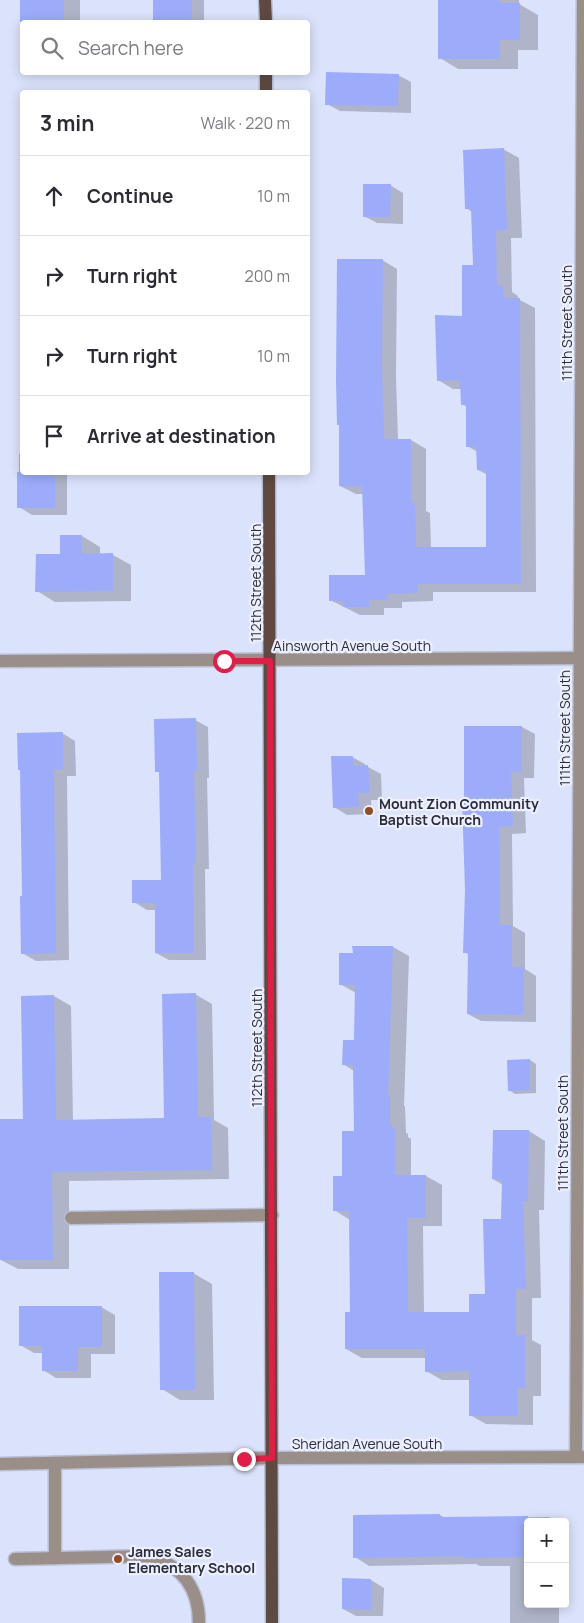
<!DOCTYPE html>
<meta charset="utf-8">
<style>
:root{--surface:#fff;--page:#f2f2f3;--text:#2b2b33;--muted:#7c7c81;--line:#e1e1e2}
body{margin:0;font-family:Manrope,sans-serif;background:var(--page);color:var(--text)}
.controls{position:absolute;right:15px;bottom:15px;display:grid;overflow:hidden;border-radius:5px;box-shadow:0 2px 12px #0003}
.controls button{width:45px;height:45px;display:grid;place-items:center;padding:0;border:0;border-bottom:1px solid var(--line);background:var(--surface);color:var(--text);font:25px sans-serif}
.stop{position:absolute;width:15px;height:15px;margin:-11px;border:4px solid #e11d48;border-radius:50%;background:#fff}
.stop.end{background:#e11d48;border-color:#fff;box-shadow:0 1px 5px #0008}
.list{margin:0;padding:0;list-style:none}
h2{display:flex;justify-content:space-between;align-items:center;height:65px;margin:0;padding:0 20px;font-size:21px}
h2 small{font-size:16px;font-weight:400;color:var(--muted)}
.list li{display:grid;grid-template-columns:32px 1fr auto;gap:15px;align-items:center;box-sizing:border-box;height:80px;padding:0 20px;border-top:1px solid var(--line)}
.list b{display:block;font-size:19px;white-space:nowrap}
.list em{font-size:16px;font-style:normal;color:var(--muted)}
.icon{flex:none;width:28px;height:28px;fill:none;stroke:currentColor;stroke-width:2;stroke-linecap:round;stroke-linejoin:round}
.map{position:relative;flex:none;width:584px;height:1623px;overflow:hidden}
.search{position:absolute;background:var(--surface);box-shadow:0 2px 12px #0003;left:20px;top:20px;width:290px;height:55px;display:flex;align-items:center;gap:12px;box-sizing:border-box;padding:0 18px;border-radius:5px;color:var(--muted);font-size:19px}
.panel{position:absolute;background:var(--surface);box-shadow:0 2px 12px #0003;left:20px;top:90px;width:290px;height:385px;border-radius:5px}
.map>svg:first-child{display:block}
.shadow{fill:#0003}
.building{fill:#9cacfb}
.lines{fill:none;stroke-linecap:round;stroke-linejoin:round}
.minor-casing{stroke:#b8bed4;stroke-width:15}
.major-casing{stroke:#b8bed4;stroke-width:15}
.minor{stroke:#9a8e89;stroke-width:12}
.major{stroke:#5e4a41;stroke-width:12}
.route{stroke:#e11d48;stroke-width:6}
.poi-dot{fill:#934c27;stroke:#ebefff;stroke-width:2}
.labels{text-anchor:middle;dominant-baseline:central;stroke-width:4.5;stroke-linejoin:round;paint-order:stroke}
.street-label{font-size:14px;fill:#2a2c36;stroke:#ebefff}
.poi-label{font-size:14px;font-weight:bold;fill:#2a2c36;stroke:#ebefff;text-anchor:start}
</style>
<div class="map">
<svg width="584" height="1623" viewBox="0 0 584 1623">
<rect width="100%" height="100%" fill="#dbe2fb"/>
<g class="shadow">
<path d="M 21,0 L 80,0 L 80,22 L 22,22 L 22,53 L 21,52 Z"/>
<rect x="154" y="0" width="50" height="22"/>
<path d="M 439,0 L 519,0 L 519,4 L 538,15 L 538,50 L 518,50 L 518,69 L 458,69 L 440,58 Z"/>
<path d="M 398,75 L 411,82 L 411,113 L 340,111 L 327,104 Z"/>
<path d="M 20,101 L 22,101 L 22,159 L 20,158 Z"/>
<path d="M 503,149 L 519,158 L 522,238 L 511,238 L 512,292 L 518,296 L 518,299 L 535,308 L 536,592 L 433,592 L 433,601 L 402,602 L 402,608 L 384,608 L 384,615 L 360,615 L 330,600 L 366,576 L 363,494 L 356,494 L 340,486 L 382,260 L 397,269 L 396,376 L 398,440 L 411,440 L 426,449 L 426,511 L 430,513 L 431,549 L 488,548 L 488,475 L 478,470 L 478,452 L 467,446 L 467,407 L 462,404 L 462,389 L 453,389 L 438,380 L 463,317 L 474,267 L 472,212 L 466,208 Z"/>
<path d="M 390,185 L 403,193 L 403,224 L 377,223 L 364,216 Z"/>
<path d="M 19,454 L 22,454 L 22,472 L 67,472 L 67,515 L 32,515 L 19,507 Z"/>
<path d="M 82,536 L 100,547 L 100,555 L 113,555 L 131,565 L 131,601 L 55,602 L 37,591 L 62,555 Z"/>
<path d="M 195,720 L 208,727 L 209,778 L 207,778 L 209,869 L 205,869 L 206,960 L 169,960 L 156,953 L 156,910 L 147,910 L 134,902 L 162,881 L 160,773 L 157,771 Z"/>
<path d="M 522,727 L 535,734 L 534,778 L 524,778 L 526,833 L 512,834 L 513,926 L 525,933 L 525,969 L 536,976 L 536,1022 L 481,1021 L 468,1014 L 469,955 L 465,952 Z"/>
<path d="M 62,733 L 75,741 L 76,776 L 67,776 L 69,960 L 36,961 L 22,953 L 23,897 Z"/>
<path d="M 352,757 L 365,764 L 365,767 L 368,767 L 381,774 L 382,800 L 371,800 L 372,814 L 347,815 L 334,807 Z"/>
<path d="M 393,947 L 409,956 L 404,1106 L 405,1106 L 406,1133 L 408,1134 L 408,1137 L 411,1139 L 411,1176 L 426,1176 L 442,1185 L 442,1226 L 423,1226 L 424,1313 L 470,1313 L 486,1295 L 503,1220 L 503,1185 L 493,1179 L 529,1131 L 545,1141 L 544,1210 L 539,1210 L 541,1298 L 532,1298 L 532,1340 L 541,1345 L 541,1396 L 533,1396 L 533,1425 L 486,1424 L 470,1415 L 471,1380 L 442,1380 L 426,1371 L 426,1358 L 362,1358 L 346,1349 L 351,1313 L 350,1220 L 334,1210 L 355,1132 L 354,1071 L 343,1064 L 355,1041 L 356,993 L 340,984 L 354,955 Z"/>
<path d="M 195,994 L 212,1004 L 214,1120 L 228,1128 L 229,1179 L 69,1181 L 69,1269 L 18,1269 L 1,1260 L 0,1120 L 25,1120 L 54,996 L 71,1006 L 73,1121 L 165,1119 Z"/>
<path d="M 530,1060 L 536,1064 L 536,1093 L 515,1094 L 509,1090 Z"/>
<path d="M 193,1273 L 212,1284 L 214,1400 L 180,1400 L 162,1389 Z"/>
<path d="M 101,1307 L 115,1315 L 115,1354 L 91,1354 L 91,1378 L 56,1378 L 43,1370 L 43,1353 L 34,1353 L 20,1345 Z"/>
<path d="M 440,1515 L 445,1518 L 549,1517 L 558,1522 L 528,1522 L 528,1604 L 559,1604 L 559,1623 L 510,1623 L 510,1566 L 480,1566 L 476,1564 L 369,1566 L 355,1557 Z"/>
<path d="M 371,1580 L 384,1588 L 383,1616 L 356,1616 L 343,1609 Z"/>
</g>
<g class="building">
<rect x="20" y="0" width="44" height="22"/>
<rect x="153" y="0" width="39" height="22"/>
<path d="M 438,0 L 499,0 L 499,3 L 520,3 L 520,40 L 500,40 L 500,59 L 438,59 Z"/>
<path d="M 326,72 L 399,74 L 398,106 L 325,105 Z"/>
<path d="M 504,148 L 507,230 L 496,230 L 497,286 L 503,286 L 503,298 L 520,298 L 521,584 L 418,584 L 418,593 L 387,594 L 388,600 L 369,600 L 370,607 L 343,607 L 343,601 L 329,601 L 329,575 L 365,575 L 362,486 L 339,486 L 339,425 L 337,425 L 336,381 L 337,259 L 383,259 L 382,367 L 384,439 L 411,439 L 411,503 L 415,503 L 416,547 L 486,547 L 486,470 L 477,470 L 476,447 L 466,447 L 466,405 L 461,405 L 460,380 L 437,381 L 435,315 L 462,316 L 462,265 L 473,265 L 471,209 L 465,209 L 463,150 Z"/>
<path d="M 363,184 L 391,184 L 390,217 L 363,217 Z"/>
<rect x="17" y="472" width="38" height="36"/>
<path d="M 60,535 L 82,535 L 82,554 L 113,553 L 113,591 L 35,592 L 36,554 L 60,554 Z"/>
<path d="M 196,718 L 197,771 L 194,771 L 196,863 L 193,863 L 194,953 L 155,953 L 155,903 L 132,903 L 132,880 L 161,880 L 159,772 L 155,772 L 154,719 Z"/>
<path d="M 464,726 L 522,726 L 522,772 L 511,772 L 513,826 L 499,827 L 500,925 L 512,925 L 512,967 L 524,967 L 523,1015 L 467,1014 L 468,953 L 463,953 L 465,890 L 462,800 L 464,800 Z"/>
<path d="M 63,732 L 63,769 L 54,770 L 56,953 L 21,954 L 20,896 L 22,896 L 20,770 L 18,770 L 17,733 Z"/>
<path d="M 331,756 L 353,756 L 353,766 L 368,765 L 370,793 L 358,793 L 359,807 L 333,808 Z"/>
<path d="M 352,946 L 393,946 L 388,1096 L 390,1096 L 390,1124 L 392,1123 L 392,1128 L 395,1128 L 395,1175 L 426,1175 L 426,1218 L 407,1218 L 408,1312 L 469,1312 L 469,1294 L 485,1294 L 483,1219 L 501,1219 L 502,1180 L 492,1179 L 493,1130 L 529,1130 L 528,1201 L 523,1201 L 526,1289 L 516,1289 L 516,1335 L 525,1335 L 525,1388 L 517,1388 L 517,1416 L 469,1416 L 469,1371 L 425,1372 L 425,1349 L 345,1349 L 345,1312 L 350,1312 L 349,1211 L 333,1211 L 333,1176 L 342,1176 L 342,1131 L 354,1131 L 353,1065 L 342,1065 L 343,1040 L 354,1040 L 355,985 L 339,985 L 339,953 L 353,953 Z"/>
<path d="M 196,993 L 198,1117 L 211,1117 L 212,1170 L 52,1172 L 53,1260 L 0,1260 L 0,1119 L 23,1119 L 21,996 L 54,995 L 56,1120 L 164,1118 L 162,994 Z"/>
<path d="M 530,1059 L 530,1090 L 508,1091 L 507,1060 Z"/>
<path d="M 159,1272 L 194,1272 L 195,1390 L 160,1390 Z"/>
<path d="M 19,1306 L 102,1306 L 102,1347 L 78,1347 L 78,1371 L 42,1371 L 42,1346 L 19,1346 Z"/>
<path d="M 440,1514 L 440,1517 L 528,1516 L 528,1557 L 464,1558 L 464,1556 L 353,1558 L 353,1515 Z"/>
<path d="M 342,1578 L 371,1579 L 371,1610 L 342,1609 Z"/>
</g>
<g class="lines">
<g class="minor-casing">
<g id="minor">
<path d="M 0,661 L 584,658"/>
<path d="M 71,1218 L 272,1215"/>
<path d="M 576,1457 L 583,0"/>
<path d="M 0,1464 L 272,1458 L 584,1457"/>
<path d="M 55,1558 L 55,1463"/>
<path d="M 15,1559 L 150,1556 C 183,1567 199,1588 199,1623"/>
</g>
</g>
<g class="major-casing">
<g id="major">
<path d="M 265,0 L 266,22"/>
<path d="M 266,72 L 266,92"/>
<path d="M 269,472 L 272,1623"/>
</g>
</g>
<use href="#minor" class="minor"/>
<use href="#major" class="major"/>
</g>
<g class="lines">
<path class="route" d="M 224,661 L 270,661 L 272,1458 L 244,1459"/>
</g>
<g class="poi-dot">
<circle cx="369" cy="811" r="5"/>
<circle cx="118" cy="1559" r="5"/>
</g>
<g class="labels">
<g class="street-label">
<text transform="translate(566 323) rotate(-90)">111th Street South</text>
<text transform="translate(255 583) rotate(-90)">112th Street South</text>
<text x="352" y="645">Ainsworth Avenue South</text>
<text transform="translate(564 728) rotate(-90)">111th Street South</text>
<text transform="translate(256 1048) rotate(-90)">112th Street South</text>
<text transform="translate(562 1133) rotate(-90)">111th Street South</text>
<text x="367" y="1443">Sheridan Avenue South</text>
</g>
<g class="poi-label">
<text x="379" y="803">Mount Zion Community<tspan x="379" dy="16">Baptist Church</tspan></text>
<text x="128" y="1551">James Sales<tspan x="128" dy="16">Elementary School</tspan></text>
</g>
</g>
</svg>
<div class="controls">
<button>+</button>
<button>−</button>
</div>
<div class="stop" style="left:224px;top:661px"></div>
<div class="stop end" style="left:244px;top:1459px"></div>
<div class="search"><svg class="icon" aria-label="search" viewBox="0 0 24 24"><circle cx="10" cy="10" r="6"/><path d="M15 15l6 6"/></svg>Search here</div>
<section class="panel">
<h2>3 min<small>Walk · 220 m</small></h2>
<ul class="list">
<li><svg class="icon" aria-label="ahead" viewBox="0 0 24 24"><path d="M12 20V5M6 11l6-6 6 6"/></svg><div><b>Continue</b></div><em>10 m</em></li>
<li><svg class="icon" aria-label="right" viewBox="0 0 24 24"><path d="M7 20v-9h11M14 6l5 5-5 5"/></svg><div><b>Turn right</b></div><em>200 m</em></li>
<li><svg class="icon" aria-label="right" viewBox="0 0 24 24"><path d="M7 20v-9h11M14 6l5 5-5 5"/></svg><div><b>Turn right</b></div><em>10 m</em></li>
<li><svg class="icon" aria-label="arrive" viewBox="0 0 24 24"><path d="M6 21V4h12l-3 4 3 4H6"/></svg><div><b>Arrive at destination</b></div></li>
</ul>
</section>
</div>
